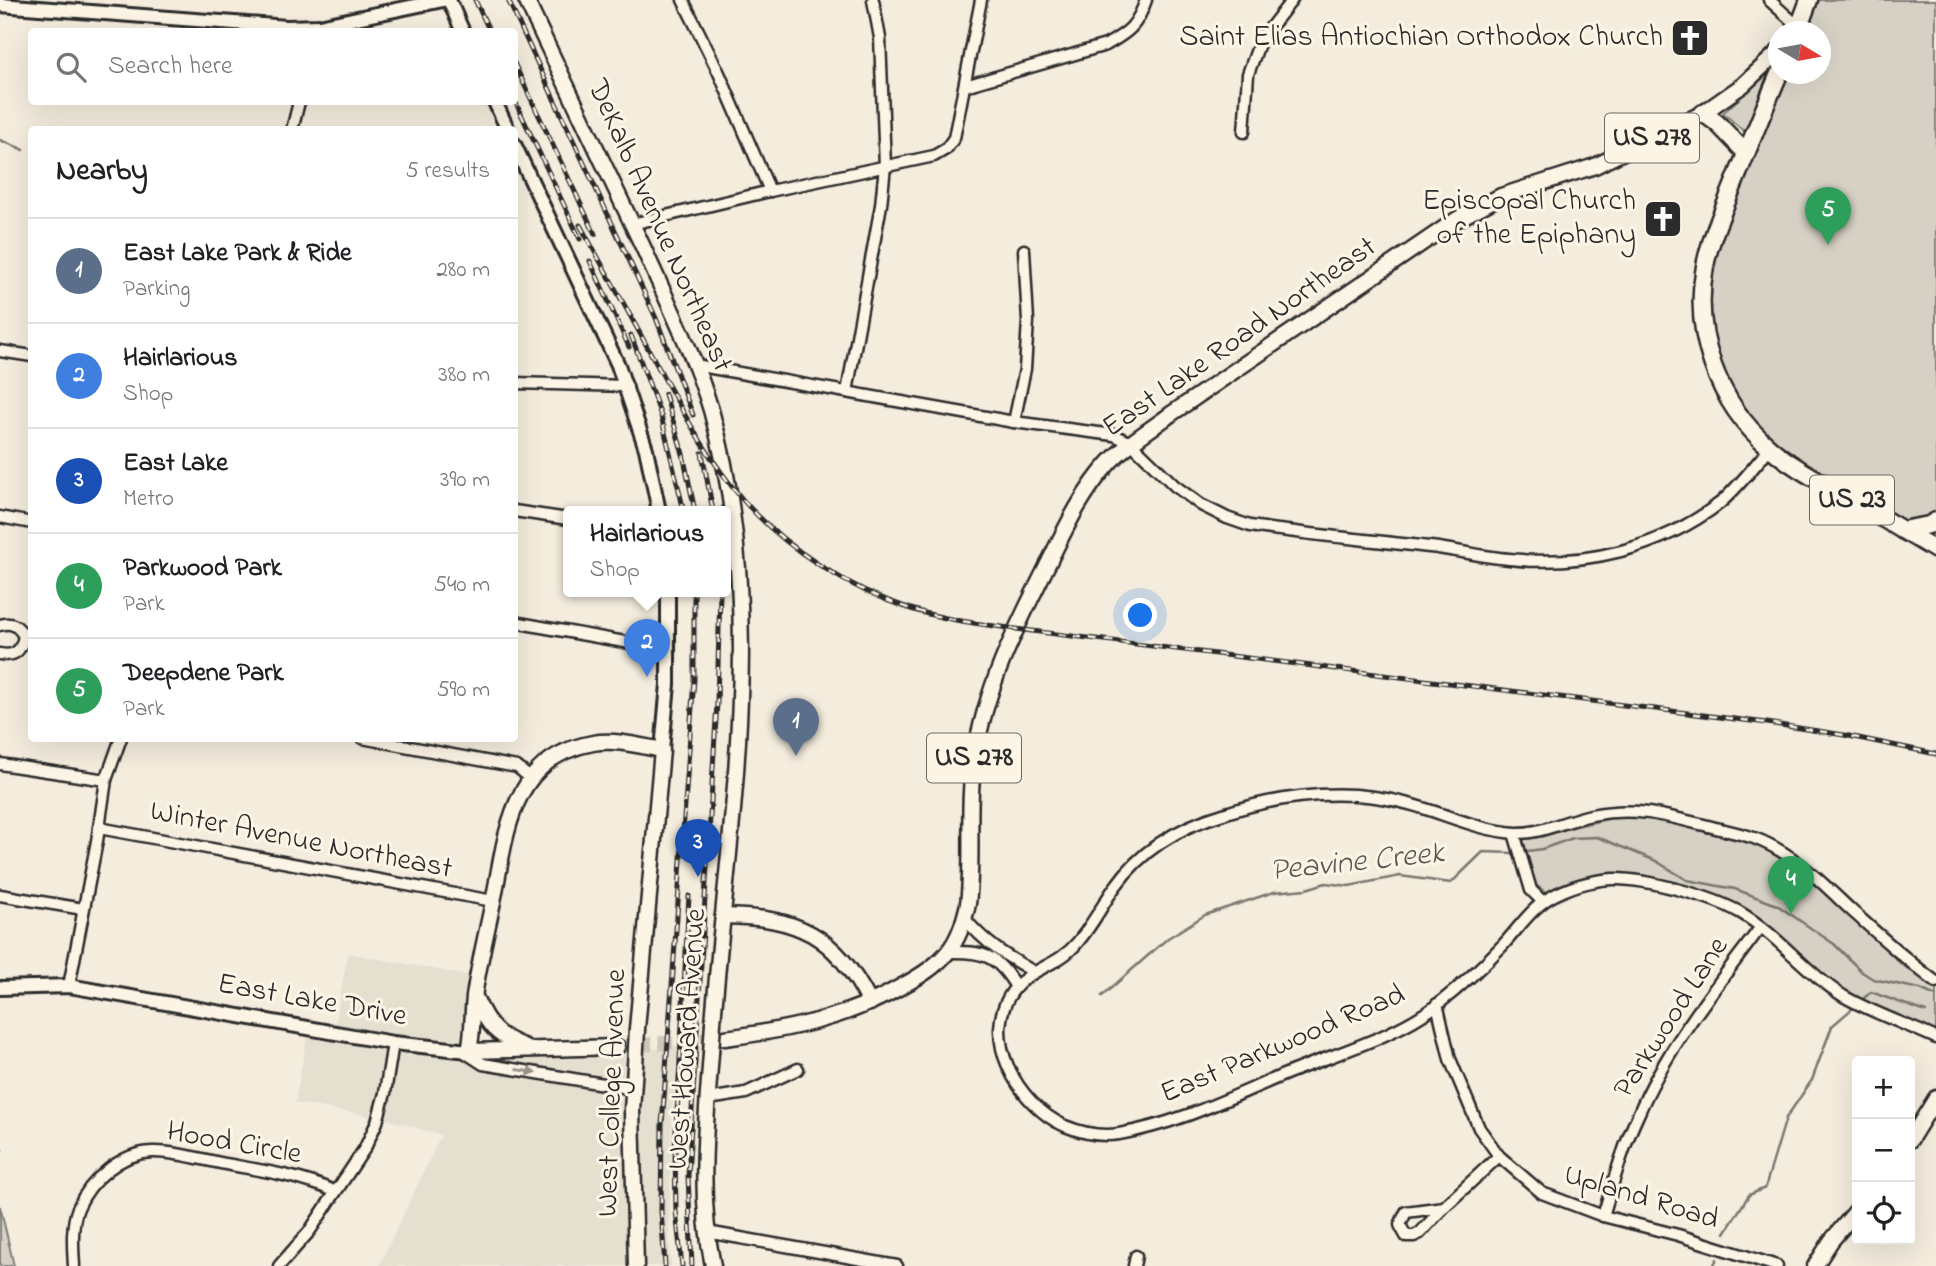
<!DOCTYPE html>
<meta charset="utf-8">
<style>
:root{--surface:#fff;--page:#f6f6f6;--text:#202124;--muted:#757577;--line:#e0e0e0;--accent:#0b8043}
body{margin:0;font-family:"Indie Flower",sans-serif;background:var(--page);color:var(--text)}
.controls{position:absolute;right:21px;bottom:21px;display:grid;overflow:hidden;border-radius:7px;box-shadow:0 7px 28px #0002}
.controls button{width:63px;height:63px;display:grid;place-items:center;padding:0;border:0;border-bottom:2px solid var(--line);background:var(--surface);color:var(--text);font:35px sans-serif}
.compass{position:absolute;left:1768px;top:21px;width:63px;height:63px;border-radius:50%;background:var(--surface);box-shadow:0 7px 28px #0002;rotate:100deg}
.you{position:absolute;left:1141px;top:616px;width:24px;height:24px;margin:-18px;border:5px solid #fff;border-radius:50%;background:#1a73e8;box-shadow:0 0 0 10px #1a73e833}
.badge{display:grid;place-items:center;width:46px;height:46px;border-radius:50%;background:var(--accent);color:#fff;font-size:23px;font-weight:700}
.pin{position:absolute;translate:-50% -58px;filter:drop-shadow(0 2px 4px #0008)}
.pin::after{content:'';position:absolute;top:37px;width:24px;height:21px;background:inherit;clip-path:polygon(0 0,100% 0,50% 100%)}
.popup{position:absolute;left:563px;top:506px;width:168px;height:91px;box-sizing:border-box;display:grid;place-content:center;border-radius:7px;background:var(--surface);filter:drop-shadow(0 2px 5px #0005);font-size:23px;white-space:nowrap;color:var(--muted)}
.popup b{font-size:26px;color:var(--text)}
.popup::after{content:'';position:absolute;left:50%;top:100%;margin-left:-14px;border:14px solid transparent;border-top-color:var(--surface)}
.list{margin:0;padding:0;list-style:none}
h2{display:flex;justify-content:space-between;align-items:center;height:91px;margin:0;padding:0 28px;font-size:30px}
h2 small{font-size:23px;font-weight:400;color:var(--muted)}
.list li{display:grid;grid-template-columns:46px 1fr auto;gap:21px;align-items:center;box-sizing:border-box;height:105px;padding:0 28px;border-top:2px solid var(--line)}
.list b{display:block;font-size:26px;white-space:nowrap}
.list p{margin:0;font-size:23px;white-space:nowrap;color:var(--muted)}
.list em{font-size:23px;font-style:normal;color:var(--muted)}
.icon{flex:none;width:38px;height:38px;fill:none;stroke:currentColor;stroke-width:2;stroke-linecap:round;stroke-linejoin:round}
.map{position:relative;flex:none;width:1936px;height:1266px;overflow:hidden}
.search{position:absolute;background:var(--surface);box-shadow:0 7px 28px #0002;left:28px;top:28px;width:490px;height:77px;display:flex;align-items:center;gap:18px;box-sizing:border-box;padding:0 24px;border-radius:7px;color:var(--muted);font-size:26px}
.panel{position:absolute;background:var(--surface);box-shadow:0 7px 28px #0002;left:28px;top:126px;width:490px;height:616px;border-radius:7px}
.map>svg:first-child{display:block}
.built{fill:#e5dfd0}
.green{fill:#d6d1c4;stroke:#807e78;stroke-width:2}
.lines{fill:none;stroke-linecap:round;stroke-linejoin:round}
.stream{stroke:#7a7771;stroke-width:2.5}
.primary-tunnel{stroke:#ccc6ba;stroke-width:14;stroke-dasharray:14 7;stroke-linecap:butt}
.minor-casing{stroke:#2b2b2b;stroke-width:15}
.tertiary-casing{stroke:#2b2b2b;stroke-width:18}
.secondary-casing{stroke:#2b2b2b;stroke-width:19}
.primary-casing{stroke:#2b2b2b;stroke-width:19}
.trunk-casing{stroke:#2b2b2b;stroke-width:21}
.minor{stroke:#fcf5e5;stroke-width:10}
.tertiary{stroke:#fcf5e5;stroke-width:12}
.secondary{stroke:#fcf5e5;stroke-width:14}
.primary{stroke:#fcf5e5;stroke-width:14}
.trunk{stroke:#fcf5e5;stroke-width:16}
.rail-casing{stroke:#2b2b2b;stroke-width:5}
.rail{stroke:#fcf5e5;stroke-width:2.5;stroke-dasharray:8;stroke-linecap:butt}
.secondary-bridge-casing{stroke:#2b2b2b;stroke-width:19;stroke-linecap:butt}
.primary-bridge-casing{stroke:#2b2b2b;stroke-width:19;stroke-linecap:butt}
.secondary-bridge{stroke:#fcf5e5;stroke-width:14}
.primary-bridge{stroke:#fcf5e5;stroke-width:14}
.oneway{fill:#949088}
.labels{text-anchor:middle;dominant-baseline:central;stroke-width:6;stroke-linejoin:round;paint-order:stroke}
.shield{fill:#fcf5e5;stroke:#6a6863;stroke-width:2}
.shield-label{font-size:28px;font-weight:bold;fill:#2b2b2b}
.poi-label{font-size:30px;fill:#2b2b2b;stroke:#fcf5e5;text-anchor:end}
.street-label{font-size:30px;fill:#2b2b2b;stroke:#fcf5e5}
.water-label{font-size:32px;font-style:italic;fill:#595754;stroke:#fcf5e5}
</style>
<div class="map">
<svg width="1936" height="1266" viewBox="0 0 1936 1266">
<rect width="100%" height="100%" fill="#f4edde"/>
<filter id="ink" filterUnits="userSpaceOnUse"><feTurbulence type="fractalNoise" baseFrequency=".0143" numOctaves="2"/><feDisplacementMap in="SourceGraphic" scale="14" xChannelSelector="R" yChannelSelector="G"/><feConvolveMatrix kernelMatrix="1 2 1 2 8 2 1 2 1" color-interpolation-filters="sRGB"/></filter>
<g filter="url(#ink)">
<path class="built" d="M 348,953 L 480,978 L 468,1060 L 619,1056 L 678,1045 L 672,1117 L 669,1232 L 671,1266 L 379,1266 L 441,1135 L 386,1119 L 295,1103 L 308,1032 L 333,1036 Z"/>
<g class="green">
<path d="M 1818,0 L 1936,0 L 1936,518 L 1909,523 L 1795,458 L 1773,443 L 1757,426 L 1723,376 L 1714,347 L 1710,314 L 1713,266 L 1727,224 L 1788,74 L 1820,74 L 1820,32 L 1805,31 Z"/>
<path d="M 1768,73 L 1745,132 L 1723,113 Z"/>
<path d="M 1641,815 L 1744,840 L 1790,859 L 1902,965 L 1936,987 L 1936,1033 L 1844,996 L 1760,928 L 1705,900 L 1617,876 L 1547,893 L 1536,885 L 1523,839 L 1616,817 Z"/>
<path d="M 0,1206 L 14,1266 L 0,1266 Z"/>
</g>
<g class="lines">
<g class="stream">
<path d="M 0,140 L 24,150"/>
<path d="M 1528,851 L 1542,849 L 1573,838 L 1597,837 L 1656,861 L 1687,880 L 1735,889 L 1777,905 L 1834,944 L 1862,972 L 1873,979 L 1920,989 L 1936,996"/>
<path d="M 1102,996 L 1168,938 L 1205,915 L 1274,892 L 1306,889 L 1326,883 L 1349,886 L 1400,876 L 1451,883 L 1483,852 L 1513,853"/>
<path d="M 1864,998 L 1871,992 L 1926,1012"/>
<path d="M 0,1150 L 2,1150"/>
<path d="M 1725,1233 L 1749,1195 L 1765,1188 L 1786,1118 L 1812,1080 L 1832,1026 L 1853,1008"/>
<path d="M 1713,1266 L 1717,1259"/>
</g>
<path class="primary-tunnel" d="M 617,1047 L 724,1038"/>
<g class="minor-casing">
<g id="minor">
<path d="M 683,0 L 719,73 L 770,191"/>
<path d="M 1769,0 L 1799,27"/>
<path d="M 965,86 L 1106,45 C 1129,32 1137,26 1146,0"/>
<path d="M 292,130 L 299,102"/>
<path d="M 1244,132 L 1248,74 L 1260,41 L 1292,0"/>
<path d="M 632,224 L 770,191 L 934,156 L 946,149 L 954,138 L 981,0"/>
<path d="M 0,351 L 32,356"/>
<path d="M 695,365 L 1014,422 L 1114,435 L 1131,443 L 1175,486 L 1201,505 L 1227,518 L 1250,526 C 1310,535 1370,540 1430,547 C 1456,550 1482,557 1509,559 C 1584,567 1660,549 1720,503 C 1738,488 1754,466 1770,448"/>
<path d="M 514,383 L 627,386"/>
<path d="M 847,392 L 881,205 L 885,166 L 880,38 L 873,0"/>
<path d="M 1014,422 L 1025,369 L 1028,321 L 1024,250"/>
<path d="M 514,511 L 568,519"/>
<path d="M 0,517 L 32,523"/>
<path d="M 514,622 L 669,650"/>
<path d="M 0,625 C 12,621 18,626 24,636 C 21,651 15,657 0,654"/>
<path d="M 362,738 L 517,767 L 530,778"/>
<path d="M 0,764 L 106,780"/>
<path d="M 99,828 L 493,901"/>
<path d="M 1514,833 L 1531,890 L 1543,902"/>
<path d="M 0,895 L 83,909"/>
<path d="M 965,919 C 987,945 1005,955 1034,972"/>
<path d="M 948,952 C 984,951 997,955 1016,987"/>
<path d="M 1936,982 C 1906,960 1879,935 1851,910 C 1821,882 1794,853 1754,838 C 1736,832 1718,829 1700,824 C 1660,814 1633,807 1591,815 C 1567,820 1541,834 1516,833 C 1479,831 1444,813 1409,804 C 1348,787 1282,795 1223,814 C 1179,827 1141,850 1115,887 C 1102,905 1092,926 1077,943 C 1059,965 1032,968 1015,988 C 977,1035 1018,1105 1065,1126 C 1082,1133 1100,1137 1119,1134 C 1178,1124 1231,1097 1286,1074 C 1336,1053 1393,1038 1437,1005 C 1460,987 1483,966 1503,945 C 1517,930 1531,909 1549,898 C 1568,887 1592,880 1613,879 C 1645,878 1714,897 1741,913 C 1779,936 1807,974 1845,997 C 1873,1013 1906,1024 1936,1038"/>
<path d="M 69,986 L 97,841 L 106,780 L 121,738"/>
<path d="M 1437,1004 L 1450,1059 L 1479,1128 L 1499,1156 L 1542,1193 L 1603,1216 L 1678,1235 L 1777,1266"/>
<path d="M 463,1051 L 483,1064 L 634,1089"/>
<path d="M 708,1099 L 746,1093 L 798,1069"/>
<path d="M 1444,1207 L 1406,1212 L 1400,1225 L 1406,1236 L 1414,1236 L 1420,1233 L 1444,1207 L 1499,1156"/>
<path d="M 1603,1216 C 1613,1183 1623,1147 1638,1115 C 1667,1047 1716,987 1760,928"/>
<path d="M 707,1232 L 897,1266"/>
<path d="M 74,1266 C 73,1248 71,1225 78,1208 C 90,1180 121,1153 152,1152 C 175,1151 207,1161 231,1165 C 265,1171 303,1177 334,1191"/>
<path d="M 279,1266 L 309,1232 L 365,1148 L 377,1122 L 385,1093 L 393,1043"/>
<path d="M 1134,1266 L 1136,1256"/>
</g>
</g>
<g class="tertiary-casing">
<g id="tertiary">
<path d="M 449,0 L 463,32"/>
<path d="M 0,5 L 287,27 L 319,26 L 443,0"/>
<path d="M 495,102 L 508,130"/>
<path d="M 514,144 L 618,365 L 646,449 L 659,511"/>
<path d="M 662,750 L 668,684 L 668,591"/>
<path d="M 0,988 L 69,986 L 393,1043 L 469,1051"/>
</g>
</g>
<g class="secondary-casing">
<g id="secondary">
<path d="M 526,0 C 565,82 604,165 643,247 C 667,301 694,354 711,410 C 768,610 729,820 713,1023"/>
<path d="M 723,916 C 798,917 835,934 870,1003"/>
<path d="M 711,1053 C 706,1124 698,1195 713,1266"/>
<path d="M 1910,1140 L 1936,1098"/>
<path d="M 1815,1266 L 1831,1241 L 1857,1210"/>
</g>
</g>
<g class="primary-casing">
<g id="primary">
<path d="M 475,997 C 488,1026 496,1036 525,1047"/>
<path d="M 725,1038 C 788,1030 849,1018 904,985 C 920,976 935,967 947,953 C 959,939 964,921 968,904 C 974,855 966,805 975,756 C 985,690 1014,632 1044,572 C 1063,534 1080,495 1109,463 C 1126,444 1150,430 1171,414 L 1456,220 L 1501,196 L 1595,166 L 1703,113 L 1743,85 L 1778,52"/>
<path d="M 617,1047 L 469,1051 C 473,1033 472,1015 474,997 C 479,962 488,927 495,892 C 507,827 514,757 593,743 C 616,739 640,746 662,750 L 637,1029"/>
<path d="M 635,1066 L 632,1110 L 636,1266"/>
</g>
</g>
<g class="trunk-casing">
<g id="trunk">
<path d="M 1797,32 L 1809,0"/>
<path d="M 1779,74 C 1762,113 1747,152 1731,191 C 1721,216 1710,240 1705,266 C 1692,333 1718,404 1769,447 C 1791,466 1816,479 1840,493 C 1872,512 1904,531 1936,550"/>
<path d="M 1703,113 L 1717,123 L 1746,153"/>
<path d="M 1902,530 L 1929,525 L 1936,521"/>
</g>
</g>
<use href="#minor" class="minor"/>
<use href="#tertiary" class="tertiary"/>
<use href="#secondary" class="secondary"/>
<use href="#primary" class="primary"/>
<use href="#trunk" class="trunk"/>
<g class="rail-casing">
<g id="rail">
<path d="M 475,0 L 490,32"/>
<path d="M 508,0 L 656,318 L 693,415"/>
<path d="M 514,63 L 595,234"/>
<path d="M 514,99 L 580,239"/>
<path d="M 580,225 C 606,272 632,318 657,365 C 683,412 708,459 743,500 C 786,549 849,589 911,609 C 945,620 981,624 1016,629 L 1767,723 L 1844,735 L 1936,754"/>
<path d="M 590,261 L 629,347"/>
<path d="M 631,335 L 661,416 L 684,511"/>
<path d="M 665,394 L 683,454 L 695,511"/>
<path d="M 702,453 L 713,511"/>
<path d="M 665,1266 L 661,1211 L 662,1125 L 694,679 L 694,591"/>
<path d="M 682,1266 L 676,1211 L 675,1150 L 689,896"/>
<path d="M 692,1266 L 688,1176 L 717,703 L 720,591"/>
</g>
</g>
<use href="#rail" class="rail"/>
<g class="secondary-bridge-casing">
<path id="secondary-bridge" d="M 711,1053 L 713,1023"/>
</g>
<g class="primary-bridge-casing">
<path id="primary-bridge" d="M 635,1066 L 637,1029"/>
</g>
<use href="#secondary-bridge" class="secondary-bridge"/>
<use href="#primary-bridge" class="primary-bridge"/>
</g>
<defs><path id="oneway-solid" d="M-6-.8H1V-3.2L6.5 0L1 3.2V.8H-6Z" transform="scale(1.75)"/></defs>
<use class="oneway" href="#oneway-solid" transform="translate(526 1071) rotate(9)"/>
</g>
<defs>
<g id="church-square" transform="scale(2.0125)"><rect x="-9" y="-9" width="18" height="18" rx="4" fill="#2b2b2b" stroke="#fcf5e5"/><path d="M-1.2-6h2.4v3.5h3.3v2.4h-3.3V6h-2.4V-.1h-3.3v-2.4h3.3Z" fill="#fff"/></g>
</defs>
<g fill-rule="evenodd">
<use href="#church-square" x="1690" y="38"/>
<use href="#church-square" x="1663" y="219"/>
</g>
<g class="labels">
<g class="shield">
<rect x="1605" y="113.5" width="94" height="49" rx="5"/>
<rect x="1810" y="475.5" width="84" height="49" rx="5"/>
<rect x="927" y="733.5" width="94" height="49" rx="5"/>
</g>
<g class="shield-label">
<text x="1652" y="138">US 278</text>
<text x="1852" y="500">US 23</text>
<text x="974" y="758">US 278</text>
</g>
<g class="poi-label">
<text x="1663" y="38">Saint Elias Antiochian Orthodox Church</text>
<text x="1636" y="202">Episcopal Church<tspan x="1636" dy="34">of the Epiphany</tspan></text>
</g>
<g class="street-label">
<text transform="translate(659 226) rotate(66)">DeKalb Avenue Northeast</text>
<text transform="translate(1240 338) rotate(-35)">East Lake Road Northeast</text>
<text transform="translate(301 841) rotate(11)">Winter Avenue Northeast</text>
<text transform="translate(312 1001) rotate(10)">East Lake Drive</text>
<text transform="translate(1672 1018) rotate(-57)">Parkwood Lane</text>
<text transform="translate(688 1039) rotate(-86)">West Howard Avenue</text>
<text transform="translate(1283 1045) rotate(-23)">East Parkwood Road</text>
<text transform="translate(613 1093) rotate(-88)">West College Avenue</text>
<text transform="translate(234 1144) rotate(10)">Hood Circle</text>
<text transform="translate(1641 1198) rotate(17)">Upland Road</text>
</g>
<g class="water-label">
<text transform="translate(1357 863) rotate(-6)">Peavine Creek</text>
</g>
</g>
</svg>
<div class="controls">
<button>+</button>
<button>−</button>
<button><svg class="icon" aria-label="locate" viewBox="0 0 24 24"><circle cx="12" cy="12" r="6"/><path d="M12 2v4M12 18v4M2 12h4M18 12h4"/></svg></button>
</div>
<svg class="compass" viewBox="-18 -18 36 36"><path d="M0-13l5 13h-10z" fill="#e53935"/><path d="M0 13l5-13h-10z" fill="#757577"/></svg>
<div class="you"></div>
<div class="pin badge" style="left:796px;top:756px;background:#5c6f8a">1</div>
<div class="pin badge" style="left:647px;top:677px;background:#3f7fe0">2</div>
<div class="popup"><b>Hairlarious</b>Shop</div>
<div class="pin badge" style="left:698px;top:877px;background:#1a4fb4">3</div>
<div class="pin badge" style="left:1791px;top:914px;background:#2e9e5b">4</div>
<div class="pin badge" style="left:1828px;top:245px;background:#2e9e5b">5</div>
<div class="search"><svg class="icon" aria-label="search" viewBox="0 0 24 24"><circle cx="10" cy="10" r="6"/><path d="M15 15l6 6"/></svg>Search here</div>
<section class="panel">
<h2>Nearby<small>5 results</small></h2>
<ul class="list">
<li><span class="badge" style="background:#5c6f8a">1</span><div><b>East Lake Park &amp; Ride</b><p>Parking</p></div><em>280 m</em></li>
<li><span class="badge" style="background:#3f7fe0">2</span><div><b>Hairlarious</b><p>Shop</p></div><em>380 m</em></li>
<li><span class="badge" style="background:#1a4fb4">3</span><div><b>East Lake</b><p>Metro</p></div><em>390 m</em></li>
<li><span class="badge" style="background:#2e9e5b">4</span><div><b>Parkwood Park</b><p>Park</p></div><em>540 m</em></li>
<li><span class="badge" style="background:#2e9e5b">5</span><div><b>Deepdene Park</b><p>Park</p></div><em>590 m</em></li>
</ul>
</section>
</div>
